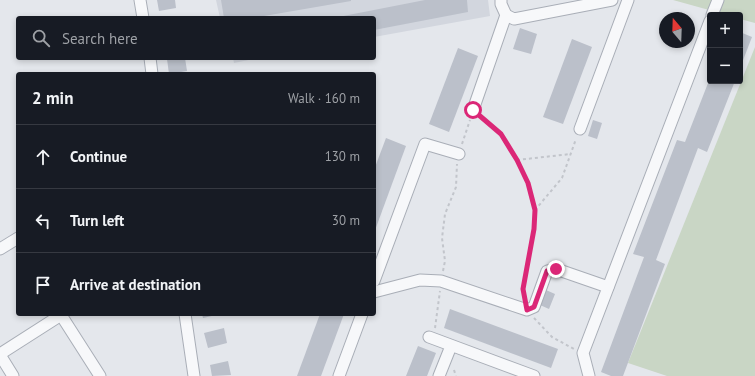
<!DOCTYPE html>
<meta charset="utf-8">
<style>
:root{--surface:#171b24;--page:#20242c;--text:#f1f3f6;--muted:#9ea1a6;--line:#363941}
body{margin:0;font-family:"PT Sans",sans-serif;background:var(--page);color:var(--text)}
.controls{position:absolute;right:12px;top:12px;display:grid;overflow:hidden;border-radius:4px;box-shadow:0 2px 6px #0003}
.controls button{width:36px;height:36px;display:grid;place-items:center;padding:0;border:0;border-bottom:1px solid var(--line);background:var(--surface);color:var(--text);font:20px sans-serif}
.compass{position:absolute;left:659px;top:12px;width:36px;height:36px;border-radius:50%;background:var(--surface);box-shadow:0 2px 6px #0003;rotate:341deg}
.stop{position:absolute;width:12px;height:12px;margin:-9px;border:3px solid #db2777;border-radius:50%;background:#fff}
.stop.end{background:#db2777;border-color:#fff;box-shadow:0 1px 4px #0008}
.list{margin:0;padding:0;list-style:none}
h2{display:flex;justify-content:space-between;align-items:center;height:52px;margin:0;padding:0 16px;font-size:17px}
h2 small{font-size:13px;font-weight:400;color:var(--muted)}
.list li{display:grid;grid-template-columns:26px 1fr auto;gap:12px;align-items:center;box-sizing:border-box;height:64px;padding:0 16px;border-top:1px solid var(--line)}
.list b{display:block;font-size:15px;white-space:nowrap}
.list em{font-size:13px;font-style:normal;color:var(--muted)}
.icon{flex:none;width:22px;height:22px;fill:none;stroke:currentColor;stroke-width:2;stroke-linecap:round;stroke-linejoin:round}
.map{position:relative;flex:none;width:755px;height:376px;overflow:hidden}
.search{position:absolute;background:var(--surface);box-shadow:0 2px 6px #0003;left:16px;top:16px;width:360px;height:44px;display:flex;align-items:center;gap:10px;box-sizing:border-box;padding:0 14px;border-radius:4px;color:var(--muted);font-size:15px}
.panel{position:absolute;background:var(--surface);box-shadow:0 2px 6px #0003;left:16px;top:72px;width:360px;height:244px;border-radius:4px}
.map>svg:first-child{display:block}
.built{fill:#d2d6de}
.green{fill:#c9d6c5}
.building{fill:#bbc0ca}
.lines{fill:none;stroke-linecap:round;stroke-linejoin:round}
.minor-casing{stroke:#a9aeb7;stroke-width:13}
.path{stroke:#c2c5cb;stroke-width:2;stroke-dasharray:3 3;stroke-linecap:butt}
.minor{stroke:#f7f8fa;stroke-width:11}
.route{stroke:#db2777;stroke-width:5}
</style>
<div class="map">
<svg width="755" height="376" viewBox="0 0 755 376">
<rect width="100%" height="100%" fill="#e4e7ec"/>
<g class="built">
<path d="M 216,0 L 488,0 L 490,16 L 374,37 L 374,18 L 220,18 Z"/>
<path d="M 233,58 L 259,58 L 234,63 Z"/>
</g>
<g class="green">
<path d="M 673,0 L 755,0 L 755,23 L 740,19 L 740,15 L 727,15 Z"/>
<path d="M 755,47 L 755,376 L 667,376 L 628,363 Z"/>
</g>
<g class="building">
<path d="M 157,0 L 175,0 L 176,8 L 159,11 Z"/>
<path d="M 221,0 L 351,0 L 351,1 L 253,18 L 224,18 Z"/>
<path d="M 425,0 L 467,0 L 468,12 L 374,30 L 374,18 L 333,18 Z"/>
<path d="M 520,28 L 537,34 L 531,54 L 513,49 Z"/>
<path d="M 740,32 L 752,37 L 740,68 Z"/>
<path d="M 572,39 L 592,47 L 563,124 L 543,117 Z"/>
<path d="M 458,48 L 478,56 L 449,132 L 429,124 Z"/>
<path d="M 176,58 L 185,58 L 187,71 L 169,74 L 167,59 Z"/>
<path d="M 710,78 L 710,81 L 735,81 L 707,152 L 698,148 L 656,260 L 665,264 L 623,376 L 611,376 L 601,372 L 644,257 L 633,254 L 677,140 L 685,142 Z"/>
<path d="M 593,120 L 602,123 L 597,139 L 588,136 Z"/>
<path d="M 386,138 L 406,146 L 374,233 L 374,170 Z"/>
<path d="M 546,290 L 555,294 L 549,309 L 540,305 Z"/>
<path d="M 450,309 L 558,349 L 551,368 L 444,328 Z"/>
<path d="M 202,314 L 216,314 L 216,315 L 203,318 Z"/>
<path d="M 320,314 L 344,314 L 321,376 L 297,376 Z"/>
<path d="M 224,328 L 227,343 L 208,348 L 204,333 Z"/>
<path d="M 418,346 L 436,353 L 427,376 L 406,376 Z"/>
<path d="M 228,361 L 231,375 L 212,376 L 210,365 Z"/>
</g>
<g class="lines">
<g class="minor-casing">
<g id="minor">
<path d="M 140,0 L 143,18"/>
<path d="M 506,15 L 514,19 L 612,0"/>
<path d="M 712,15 L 718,0"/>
<path d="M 150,58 L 152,74"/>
<path d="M 473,110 L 506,15 L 501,4 L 501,0"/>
<path d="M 580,129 L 628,0"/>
<path d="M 0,249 L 18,238"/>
<path d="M 374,281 L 425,144 L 459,154"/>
<path d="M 374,292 L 420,280 L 441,281 L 527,310 L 534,307 L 547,271 L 556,269 L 608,287"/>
<path d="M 185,314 L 194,376"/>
<path d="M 429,337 L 534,376"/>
<path d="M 0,354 L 61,315 L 100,376"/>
<path d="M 0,355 L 13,376"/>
<path d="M 339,376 L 362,314"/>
<path d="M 439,376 L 451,346"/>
<path d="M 589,376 L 583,353 L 710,21"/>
</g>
</g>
<g class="path">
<path d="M 481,117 L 501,134 L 517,160 L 528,183 L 535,210"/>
<path d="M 462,144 L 470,120"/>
<path d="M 517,160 L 571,154"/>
<path d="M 443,271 L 445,261 L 442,238 L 445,214 L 456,187 L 457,164"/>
<path d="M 525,299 L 523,289 L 534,229 L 535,210 L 562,178 L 576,139"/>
<path d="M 534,318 L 552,337 L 574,349"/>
<path d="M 435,328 L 440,291"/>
<path d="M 454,370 L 456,376"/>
</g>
<use href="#minor" class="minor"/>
</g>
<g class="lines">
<path class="route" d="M 473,110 L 501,134 L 517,160 L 528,183 L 535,210 L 534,229 L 523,289 L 527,310 L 534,307 L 547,271 L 556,269"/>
</g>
</svg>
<div class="controls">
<button>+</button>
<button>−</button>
</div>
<svg class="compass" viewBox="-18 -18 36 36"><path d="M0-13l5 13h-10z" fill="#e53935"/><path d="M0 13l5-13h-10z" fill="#9ea1a6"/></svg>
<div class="stop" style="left:473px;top:110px"></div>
<div class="stop end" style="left:556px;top:269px"></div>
<div class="search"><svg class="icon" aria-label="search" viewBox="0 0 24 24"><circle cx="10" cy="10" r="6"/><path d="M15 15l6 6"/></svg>Search here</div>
<section class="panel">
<h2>2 min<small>Walk · 160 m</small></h2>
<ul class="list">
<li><svg class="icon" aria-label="ahead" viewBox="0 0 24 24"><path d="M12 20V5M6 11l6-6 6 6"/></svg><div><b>Continue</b></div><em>130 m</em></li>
<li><svg class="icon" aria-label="left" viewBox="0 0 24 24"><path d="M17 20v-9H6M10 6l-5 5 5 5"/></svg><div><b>Turn left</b></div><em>30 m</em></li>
<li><svg class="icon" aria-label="arrive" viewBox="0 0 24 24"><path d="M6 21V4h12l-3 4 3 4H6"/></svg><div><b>Arrive at destination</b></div></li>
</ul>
</section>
</div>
